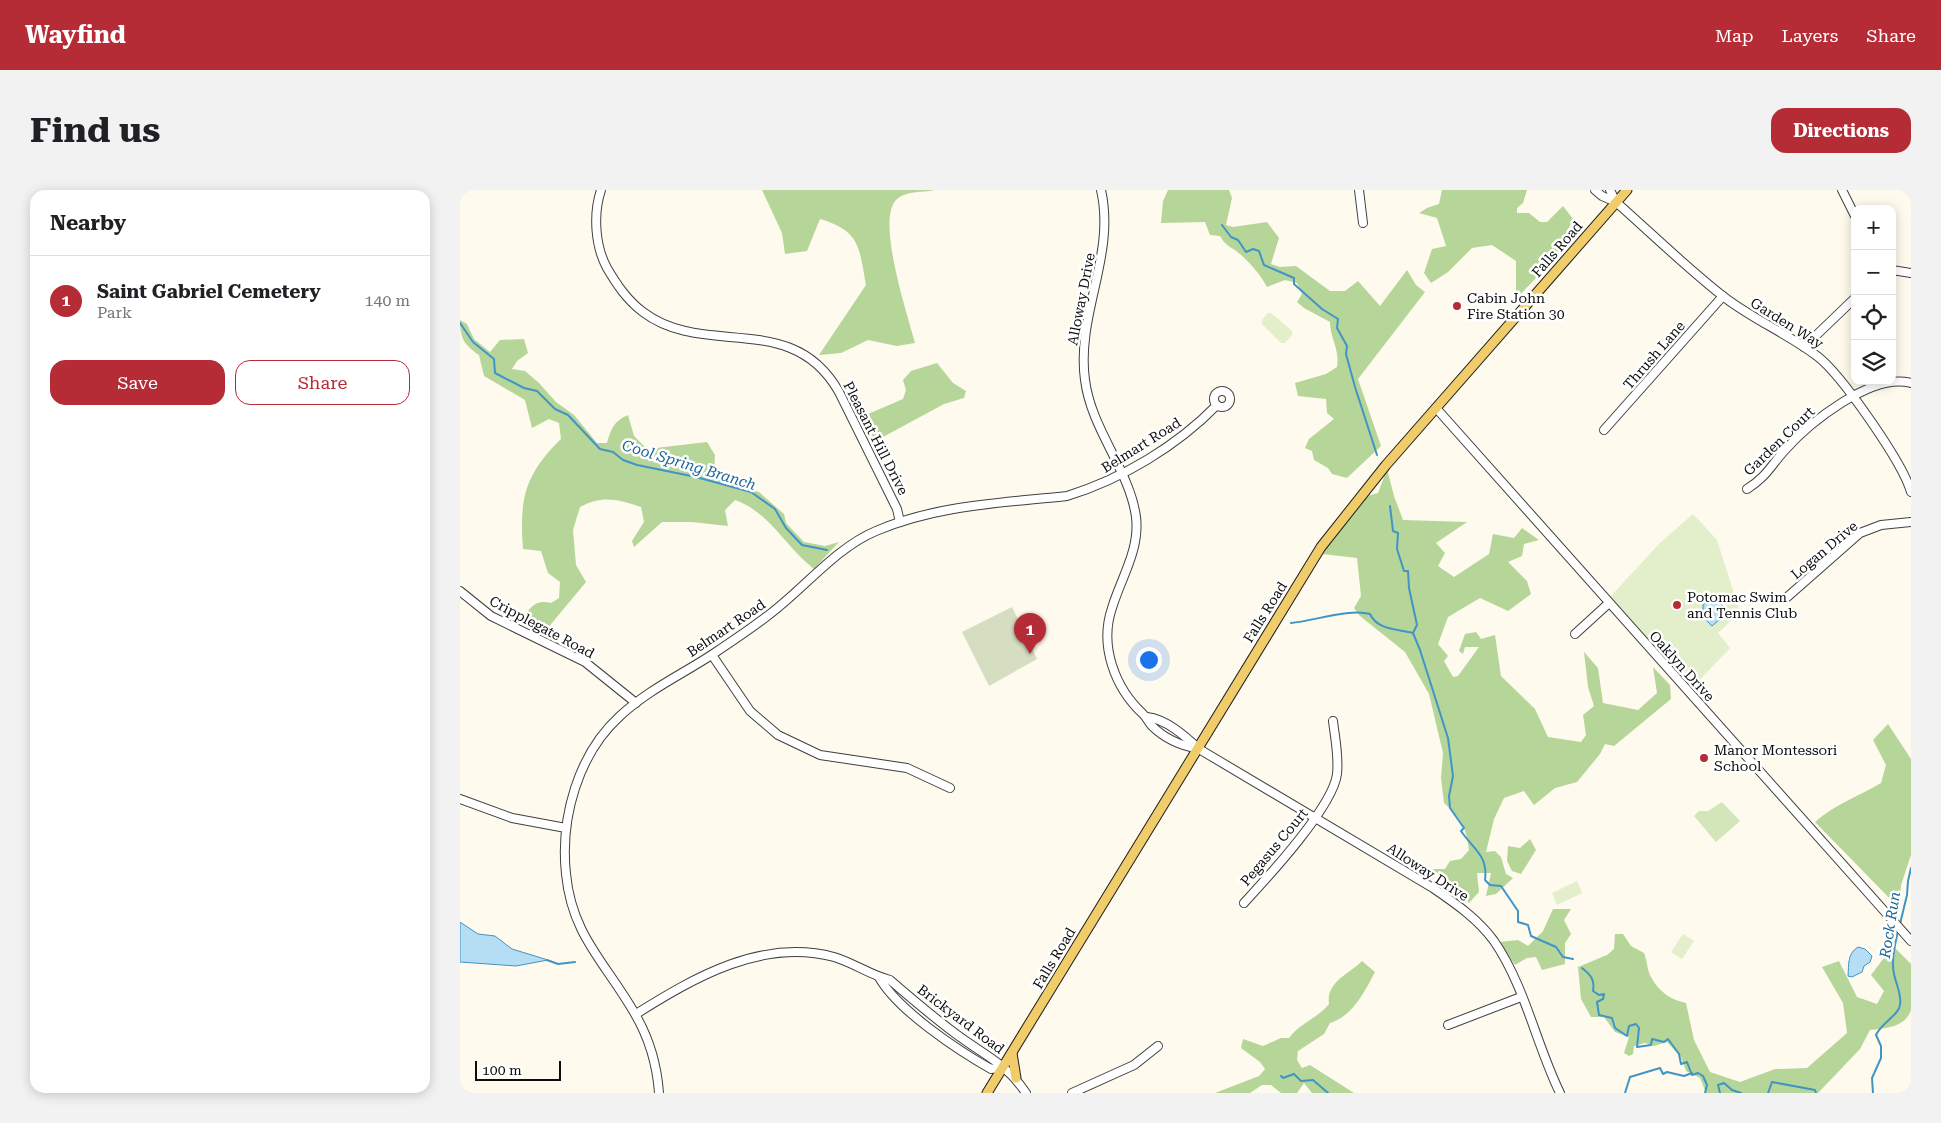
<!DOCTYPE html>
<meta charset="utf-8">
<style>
:root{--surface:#fff;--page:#f2f2f2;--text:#202124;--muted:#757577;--line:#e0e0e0;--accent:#b52c37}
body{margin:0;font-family:"Roboto Serif",serif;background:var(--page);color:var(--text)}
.controls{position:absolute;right:15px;top:15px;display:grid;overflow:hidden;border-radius:10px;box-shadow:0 2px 12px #0003}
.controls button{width:45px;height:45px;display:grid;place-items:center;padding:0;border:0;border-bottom:1px solid var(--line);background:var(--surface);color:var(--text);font:25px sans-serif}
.scale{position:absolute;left:15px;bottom:12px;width:86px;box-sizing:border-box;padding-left:5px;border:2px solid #0d0d0d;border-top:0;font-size:14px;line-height:18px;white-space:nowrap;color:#0d0d0d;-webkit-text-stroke:4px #fff;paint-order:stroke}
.you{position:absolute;left:688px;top:469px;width:18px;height:18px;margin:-12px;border:4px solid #fff;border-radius:50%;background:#1a73e8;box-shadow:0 0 0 8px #1a73e833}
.badge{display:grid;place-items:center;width:32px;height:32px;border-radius:50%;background:var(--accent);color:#fff;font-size:16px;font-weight:700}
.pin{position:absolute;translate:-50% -41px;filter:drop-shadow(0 1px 2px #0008)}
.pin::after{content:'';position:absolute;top:26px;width:18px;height:15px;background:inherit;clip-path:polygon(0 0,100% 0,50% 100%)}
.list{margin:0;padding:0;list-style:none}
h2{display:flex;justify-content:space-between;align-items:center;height:65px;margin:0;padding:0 20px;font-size:21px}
h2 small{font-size:16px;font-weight:400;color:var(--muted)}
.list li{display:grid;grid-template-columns:32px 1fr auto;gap:15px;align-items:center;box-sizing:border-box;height:90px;padding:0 20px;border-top:1px solid var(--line)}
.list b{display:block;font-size:19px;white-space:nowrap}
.list p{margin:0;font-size:16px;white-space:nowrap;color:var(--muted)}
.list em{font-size:16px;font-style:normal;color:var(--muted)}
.actions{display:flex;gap:10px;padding:15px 20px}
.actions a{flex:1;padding:11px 0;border:1px solid var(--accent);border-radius:15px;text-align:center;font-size:18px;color:var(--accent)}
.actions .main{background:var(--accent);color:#fff}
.icon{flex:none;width:28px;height:28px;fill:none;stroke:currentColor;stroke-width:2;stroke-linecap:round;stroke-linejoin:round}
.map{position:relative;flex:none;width:1451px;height:903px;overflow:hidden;border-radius:15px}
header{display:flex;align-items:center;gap:30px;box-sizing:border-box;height:70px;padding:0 25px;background:var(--accent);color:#fff}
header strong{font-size:24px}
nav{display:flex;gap:28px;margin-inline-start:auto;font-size:18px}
.intro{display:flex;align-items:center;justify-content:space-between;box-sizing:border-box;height:120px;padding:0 30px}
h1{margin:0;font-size:35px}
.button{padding:12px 22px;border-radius:15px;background:var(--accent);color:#fff;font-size:18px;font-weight:700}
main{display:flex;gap:30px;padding:0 30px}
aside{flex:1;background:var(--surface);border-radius:15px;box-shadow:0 2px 12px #0003}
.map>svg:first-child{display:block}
.green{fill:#d2e6b9}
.forest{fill:#b6d699}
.cemetery{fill:#d5dec0}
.pitch{fill:#e3eeca}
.water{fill:#b5ddf3;stroke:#4094c6}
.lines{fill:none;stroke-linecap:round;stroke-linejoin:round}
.stream{stroke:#4094c6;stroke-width:2}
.minor-casing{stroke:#404040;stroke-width:10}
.major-casing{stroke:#1e1e1e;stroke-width:11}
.minor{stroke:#fff;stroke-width:8}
.major{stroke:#f1cc6a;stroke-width:9}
.poi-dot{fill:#b52c37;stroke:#fff;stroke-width:2}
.labels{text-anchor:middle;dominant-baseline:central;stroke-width:5;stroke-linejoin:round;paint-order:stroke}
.street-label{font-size:14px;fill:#0d0d0d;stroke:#fff}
.poi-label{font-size:14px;fill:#0d0d0d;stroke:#fff;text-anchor:start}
.water-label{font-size:15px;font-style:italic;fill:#1d6597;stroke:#fff}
</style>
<header>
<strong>Wayfind</strong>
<nav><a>Map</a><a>Layers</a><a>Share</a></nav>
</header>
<div class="intro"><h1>Find us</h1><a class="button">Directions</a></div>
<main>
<aside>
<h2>Nearby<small></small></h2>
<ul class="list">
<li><span class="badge">1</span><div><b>Saint Gabriel Cemetery</b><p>Park</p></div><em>140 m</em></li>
</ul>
<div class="actions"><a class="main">Save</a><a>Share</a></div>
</aside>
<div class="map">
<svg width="1451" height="903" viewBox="0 0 1451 903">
<rect width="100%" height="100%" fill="#fefaed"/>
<path class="green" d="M 1262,612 L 1280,631 L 1256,652 L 1234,626 L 1239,621 L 1248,621 Z"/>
<g class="forest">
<path d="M 302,0 L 475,0 C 461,3 447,0 436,10 C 416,31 448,126 455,153 L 437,156 L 408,150 L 381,163 L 359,165 L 406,95 C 399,58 401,41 360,29 L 347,61 L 325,64 L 322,43 Z"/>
<path d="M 708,0 L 769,0 L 772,8 L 766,35 L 773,37 L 807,32 L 819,48 L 811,74 L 820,77 L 836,76 L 870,101 L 885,101 L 898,91 L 920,116 L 947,80 L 956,95 L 965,102 L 898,189 L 921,256 L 887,288 L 872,284 L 868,278 L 854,270 L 852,261 L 845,258 L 849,249 L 874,229 L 867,223 L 866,209 L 838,206 L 835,193 L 866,184 L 877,177 C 880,159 870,148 870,132 L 844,118 L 837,112 L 842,104 L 837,93 L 825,90 L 807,97 C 800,84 791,74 780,64 C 770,55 768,59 760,46 L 750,45 L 745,32 L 701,33 L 703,11 Z"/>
<path d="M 982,0 L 1067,0 L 1063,13 L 1057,18 L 1057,23 L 1069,23 L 1080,32 L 1087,32 L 1103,16 L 1113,29 L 1094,69 L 1056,109 L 1056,71 L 1032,55 L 1012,58 L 988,82 L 971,93 L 964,83 L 972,59 L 986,56 L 977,28 L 959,23 L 967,18 L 979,14 Z"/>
<path d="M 0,130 L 7,134 L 14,149 L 30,162 L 40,150 L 64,149 L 68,163 L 57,171 L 52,179 L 65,181 L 79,193 L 96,212 L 114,225 L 137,253 L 147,253 C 151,239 154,231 168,225 L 174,246 L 187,259 L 247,252 L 255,265 L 254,283 L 262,291 L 299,302 L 324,324 L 326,333 L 344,352 L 365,356 L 379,352 L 354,379 C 325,357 311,323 275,310 L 265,320 L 268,336 L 232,332 L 202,332 L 174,357 L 172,351 L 184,332 L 181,317 C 158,309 142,305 120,317 L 113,340 L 116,375 L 126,392 L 87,439 L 65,425 C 73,414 78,410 91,413 L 99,408 L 100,392 L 88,383 L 81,361 L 63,359 C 59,309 65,284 101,249 L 99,233 L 89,229 L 72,238 L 65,210 L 24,186 L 19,165 C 4,155 0,148 0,130 Z"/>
<path d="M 477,173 L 493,193 L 506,201 L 504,208 L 484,214 L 410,254 L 401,227 L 443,209 L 446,200 L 443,190 L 451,181 Z"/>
<path d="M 927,279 L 934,306 L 943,330 L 1007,332 L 976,353 L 985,363 L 978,376 L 994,387 L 1029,364 L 1033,344 L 1054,348 L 1062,338 L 1079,350 L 1064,354 L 1062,366 L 1048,372 L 1067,391 L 1071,404 L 1048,421 L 1020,408 L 988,427 L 978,454 L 988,466 L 984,471 L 993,487 L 998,486 L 1019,457 L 1005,457 L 1003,464 L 999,461 L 1005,444 L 1016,442 L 1021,449 L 1035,445 L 1041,486 L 1075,519 L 1088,547 L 1121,552 L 1126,545 L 1123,525 L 1134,516 L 1128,497 L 1124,462 L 1138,478 L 1143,513 L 1178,520 L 1197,503 L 1193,477 L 1210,495 L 1211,509 L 1154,556 L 1145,554 L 1140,564 L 1117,592 L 1095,598 L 1074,615 L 1064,601 L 1044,608 L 1034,629 L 1026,662 L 1035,661 L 1041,667 L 1046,684 L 1053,688 L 1036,704 L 1026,706 L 1031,683 L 1017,683 L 1019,702 L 1009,713 L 986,693 L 982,685 L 977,684 L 973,679 L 985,679 L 990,671 L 1001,669 L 1009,660 C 1006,636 1002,630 984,613 L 981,588 L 983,563 L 969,504 L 945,462 L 900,426 L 894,418 L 901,406 L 897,368 L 862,364 L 903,307 L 918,303 Z"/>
<path d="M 1428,534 L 1451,569 L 1451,665 L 1441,695 L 1440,719 L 1355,632 C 1374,615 1399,606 1421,593 L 1426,575 L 1413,550 Z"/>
<path d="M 1070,649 L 1076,660 L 1061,684 L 1052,681 L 1047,671 L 1048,656 L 1060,658 Z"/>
<path d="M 1093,719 L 1111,719 L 1104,730 L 1111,744 L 1105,753 L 1105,774 L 1082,780 L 1076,767 L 1067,768 L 1055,775 L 1039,752 L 1058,750 L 1068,756 L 1083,741 Z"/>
<path d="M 1155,744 L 1163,744 L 1171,756 L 1184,763 C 1187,770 1187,780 1191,787 C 1198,801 1211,810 1226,813 L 1234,850 L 1250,882 L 1280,892 L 1315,879 L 1347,878 L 1387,843 L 1383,813 L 1362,777 L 1379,771 L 1397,807 L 1417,814 L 1424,801 L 1411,785 L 1433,756 L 1451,774 L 1451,820 C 1445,838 1425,838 1410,840 L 1400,859 L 1358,903 L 1246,903 L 1240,888 L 1226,881 L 1221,867 L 1207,852 L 1194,856 L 1185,853 L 1174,856 L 1173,864 L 1169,866 L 1164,863 L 1169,847 L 1155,842 L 1144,827 L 1131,827 L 1121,809 L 1118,777 L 1147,765 L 1154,759 Z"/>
<path d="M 902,771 L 915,782 C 905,801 893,826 870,833 L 864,844 L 838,861 L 837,870 L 842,878 L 850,875 L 894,903 L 852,903 L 844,893 L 837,903 L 821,903 L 811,895 L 802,895 L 790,903 L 755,903 L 799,886 L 805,879 L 800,872 L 781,858 L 783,849 L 803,856 L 821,848 L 829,848 C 841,832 857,829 869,814 C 866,792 888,785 902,771 Z"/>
</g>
<path class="cemetery" d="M 552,417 L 577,469 L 529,496 L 502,442 Z"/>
<g class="pitch">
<path d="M 808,123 L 811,123 L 832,141 L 832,145 L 825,153 L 821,153 L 802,134 L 802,130 Z"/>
<path d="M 1233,324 L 1257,350 L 1280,422 L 1258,443 L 1270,458 L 1230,500 L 1150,407 L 1200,353 Z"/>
<path d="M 1117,691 L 1122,703 L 1097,715 L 1092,703 Z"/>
<path d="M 1223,744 L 1234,751 L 1222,769 L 1211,762 Z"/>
</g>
<g class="water">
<path d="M 1254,406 L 1268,422 L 1252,436 L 1246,430 L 1253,422 L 1251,420 L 1247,424 L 1243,421 L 1243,415 Z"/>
<path d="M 0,732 L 18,744 L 35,746 L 52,759 L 88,770 L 56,776 L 0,772 Z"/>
<path d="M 1398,757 L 1405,759 L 1412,766 L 1410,772 L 1404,776 L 1402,782 L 1392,787 L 1388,786 C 1389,774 1387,764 1398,757 Z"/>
</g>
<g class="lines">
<g class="stream">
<path d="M 762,35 L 771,47 L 778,50 L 786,62 L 793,59 L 799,61 L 804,75 L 834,88 L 834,94 L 862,119 L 878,129 L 877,138 L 887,156 L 886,164 L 895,197 L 917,265"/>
<path d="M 0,133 L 13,152 L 34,169 L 35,183 L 64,198 L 77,201 L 95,219 L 108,225 L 140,259 L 153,262 L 163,270 L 177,275 L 236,287 L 291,302 L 315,319 L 326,338 L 342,355 L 367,360"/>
<path d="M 930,316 L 933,341 L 938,343 L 937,359 L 944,381 L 948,381 L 949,398 L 957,435 L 953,443"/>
<path d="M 831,433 C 853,431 891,418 910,424 C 917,440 938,439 953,443 L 960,460 L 988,548 L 993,586 L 989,606 L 990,618 L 1004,638 L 1001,641 C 1014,660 1028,665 1025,690 L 1030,695 L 1041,696 L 1058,721 L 1058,732 L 1068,735 L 1071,746 L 1096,757 L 1103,767 L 1113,769"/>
<path d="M 1440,734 L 1447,705 L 1448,691 L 1451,678"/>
<path d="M 87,770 L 98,774 L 115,772"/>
<path d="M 1122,778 C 1131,785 1135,790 1133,801 L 1139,805 L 1144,804 L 1143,809 L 1137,812 L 1139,825 L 1152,828 L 1155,838 L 1167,846 L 1169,836 L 1176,834 L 1179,838 L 1177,857 L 1191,855 L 1192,849 L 1204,852 L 1208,849 L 1219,864 L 1221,874 L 1227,872 L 1232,885 L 1238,883 L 1243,886 L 1247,895 L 1245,903"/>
<path d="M 821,886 L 823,888 L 834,884 L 841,891 L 853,890 L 868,903"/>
<path d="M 1165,903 L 1170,887 L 1200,878 L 1203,884 L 1207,882 L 1224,886 L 1232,883"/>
<path d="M 1260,903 L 1258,895 L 1264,893 L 1272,900 L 1281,903"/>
<path d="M 1308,903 L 1312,892 L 1355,900 L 1356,903"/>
<path d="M 1413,903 L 1412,888 L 1421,868 L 1421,856 L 1416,845 C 1421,833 1439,825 1440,815 C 1442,805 1436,794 1434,784 C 1431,770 1435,755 1438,741"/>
</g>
<g class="minor-casing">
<g id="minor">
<path d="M 141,0 C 133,24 135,56 147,78 C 157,95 167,110 183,122 C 245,169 332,119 379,202 L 437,319 L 440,332"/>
<path d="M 641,0 C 656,66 616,124 625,190 C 631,239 670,281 676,327 C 680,360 661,388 652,418 C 639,456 655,498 683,524 C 687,528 689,533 692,536 C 705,549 722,556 739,559"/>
<path d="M 899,0 L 903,33"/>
<path d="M 1135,0 L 1142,6 L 1156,12"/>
<path d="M 1150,0 L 1156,12 C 1192,44 1227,78 1264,107 C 1294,130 1328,144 1357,166 C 1381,184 1443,273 1451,302"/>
<path d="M 1382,0 L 1395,26"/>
<path d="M 1432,80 L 1451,83"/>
<path d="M 1344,157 L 1395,108"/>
<circle cx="762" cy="209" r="8"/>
<path d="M 976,218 L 1451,751"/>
<path d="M 1144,240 L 1263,106"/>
<path d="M 1287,299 C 1306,287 1310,277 1324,261 C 1349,233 1412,182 1451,193"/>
<path d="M 0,401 L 31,426 L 125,472 L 176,513"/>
<path d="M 1325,409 L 1400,343 L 1421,335 L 1451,332"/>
<path d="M 1115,444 L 1149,413"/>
<path d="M 252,465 L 290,521 L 318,545 L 360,565 L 447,578 L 490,598"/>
<path d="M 687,527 C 706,529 725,546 739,559 L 973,698 C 995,713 1018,729 1034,751 C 1065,796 1076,854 1100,903"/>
<path d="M 0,609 L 52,628 L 106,638"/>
<path d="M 784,713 C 808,687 873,617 877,584 C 879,566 875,548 873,531"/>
<path d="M 419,787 C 437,820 499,861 531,879 L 543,877"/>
<path d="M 176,824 C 235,787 302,748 374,767 C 394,773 410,785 430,790 C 452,809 473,827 496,844 C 524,865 546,873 566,903"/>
<path d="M 988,835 L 1061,807"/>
<path d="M 199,903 C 197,875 189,848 175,824 C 146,773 112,746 106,684 C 100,628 118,564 160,526 C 188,500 221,485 253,464 C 271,452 289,440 306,427 C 342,401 375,358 416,341 C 476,315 542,313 607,306 C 662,289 717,256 757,215"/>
<path d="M 612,903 L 674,875 L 698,856"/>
</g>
</g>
<g class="major-casing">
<g id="major">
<path d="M 552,863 L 556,888"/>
<path d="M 527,903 L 861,357 L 926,275 L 1167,0"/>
</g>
</g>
<use href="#minor" class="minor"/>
<use href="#major" class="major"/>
</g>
<g class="poi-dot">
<circle cx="997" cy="116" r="5"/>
<circle cx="1217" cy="415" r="5"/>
<circle cx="1244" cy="568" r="5"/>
</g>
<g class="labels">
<g class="street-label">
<text transform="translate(1097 59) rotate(-49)">Falls Road</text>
<text transform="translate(621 109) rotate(-79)">Alloway Drive</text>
<text transform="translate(1327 133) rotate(32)">Garden Way</text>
<text transform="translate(1194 165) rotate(-49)">Thrush Lane</text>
<text transform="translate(416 248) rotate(63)">Pleasant Hill Drive</text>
<text transform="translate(1319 251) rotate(-44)">Garden Court</text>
<text transform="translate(681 255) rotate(-32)">Belmart Road</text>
<text transform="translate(1364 360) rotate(-40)">Logan Drive</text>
<text transform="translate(805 422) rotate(-58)">Falls Road</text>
<text transform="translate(82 437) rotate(28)">Cripplegate Road</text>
<text transform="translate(266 438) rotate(-34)">Belmart Road</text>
<text transform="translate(1222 476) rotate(48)">Oaklyn Drive</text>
<text transform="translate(814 657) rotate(-50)">Pegasus Court</text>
<text transform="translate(968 682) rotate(33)">Alloway Drive</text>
<text transform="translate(594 768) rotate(-59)">Falls Road</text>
<text transform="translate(501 829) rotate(37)">Brickyard Road</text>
</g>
<g class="poi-label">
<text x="1007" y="108">Cabin John<tspan x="1007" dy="16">Fire Station 30</tspan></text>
<text x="1227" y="407">Potomac Swim<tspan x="1227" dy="16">and Tennis Club</tspan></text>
<text x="1254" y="560">Manor Montessori<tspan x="1254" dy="16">School</tspan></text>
</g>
<g class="water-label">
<text transform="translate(229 275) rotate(17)">Cool Spring Branch</text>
<text transform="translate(1430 735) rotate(-81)">Rock Run</text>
</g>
</g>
</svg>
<div class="controls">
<button>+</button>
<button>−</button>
<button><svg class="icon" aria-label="locate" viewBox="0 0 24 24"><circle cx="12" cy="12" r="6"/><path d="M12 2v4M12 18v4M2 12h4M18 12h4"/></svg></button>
<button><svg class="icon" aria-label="layers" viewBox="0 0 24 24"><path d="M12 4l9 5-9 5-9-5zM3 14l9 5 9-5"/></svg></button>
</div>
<div class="scale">100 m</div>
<div class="you"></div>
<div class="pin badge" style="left:570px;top:464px">1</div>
</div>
</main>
